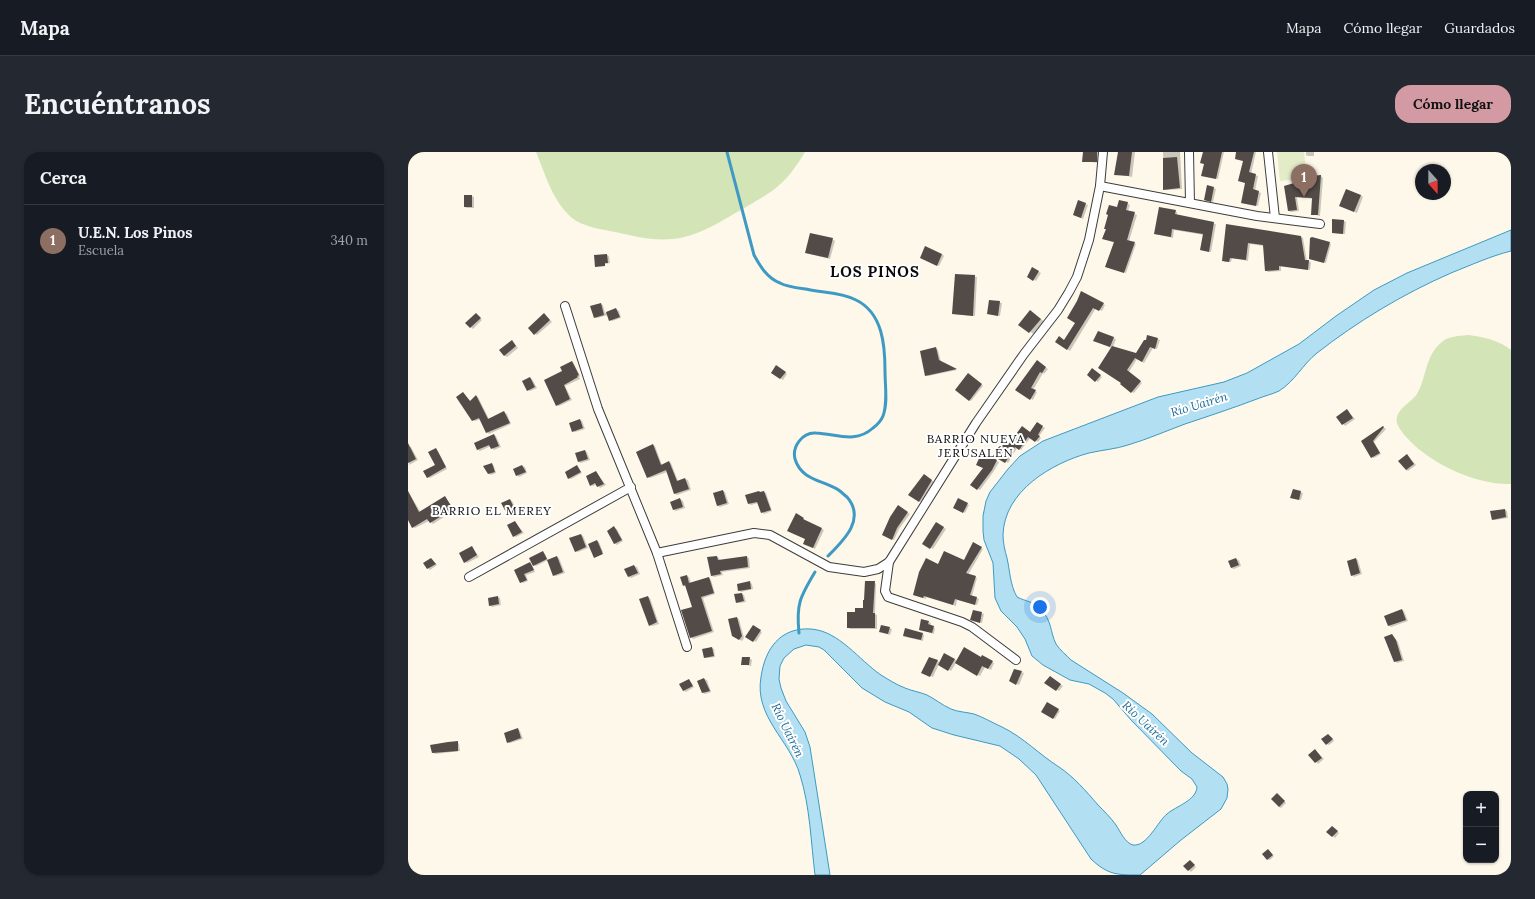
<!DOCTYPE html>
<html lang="es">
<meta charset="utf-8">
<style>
:root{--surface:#171b24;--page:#242831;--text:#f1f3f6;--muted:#9ea1a6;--line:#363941;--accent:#d39aa4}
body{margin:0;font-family:Lora,serif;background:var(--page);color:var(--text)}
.controls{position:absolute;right:12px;bottom:12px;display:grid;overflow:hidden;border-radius:8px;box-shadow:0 1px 3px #0004}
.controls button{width:36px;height:36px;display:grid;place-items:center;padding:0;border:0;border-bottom:1px solid var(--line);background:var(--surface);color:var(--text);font:20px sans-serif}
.compass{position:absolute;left:1007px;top:12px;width:36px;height:36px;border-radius:50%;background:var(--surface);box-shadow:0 1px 3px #0004;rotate:159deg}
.you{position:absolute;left:632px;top:455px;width:14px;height:14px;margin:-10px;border:3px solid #fff;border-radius:50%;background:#1a73e8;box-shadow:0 0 0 6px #1a73e833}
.badge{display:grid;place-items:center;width:26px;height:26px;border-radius:50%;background:var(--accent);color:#fff;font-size:13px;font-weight:700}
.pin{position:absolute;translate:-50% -33px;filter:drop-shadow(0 1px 2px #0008)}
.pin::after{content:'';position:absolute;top:21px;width:14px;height:12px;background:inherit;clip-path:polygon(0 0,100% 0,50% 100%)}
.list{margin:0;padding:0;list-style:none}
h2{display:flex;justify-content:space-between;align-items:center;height:52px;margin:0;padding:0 16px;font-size:17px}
h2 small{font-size:13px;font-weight:400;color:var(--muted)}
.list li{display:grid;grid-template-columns:26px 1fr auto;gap:12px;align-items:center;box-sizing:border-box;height:72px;padding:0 16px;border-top:1px solid var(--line)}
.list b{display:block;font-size:15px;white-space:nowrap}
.list p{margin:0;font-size:13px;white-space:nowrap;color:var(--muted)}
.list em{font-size:13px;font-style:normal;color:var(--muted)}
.map{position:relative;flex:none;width:1103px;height:723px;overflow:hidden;border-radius:16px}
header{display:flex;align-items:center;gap:24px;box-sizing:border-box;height:56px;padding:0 20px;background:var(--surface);border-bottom:1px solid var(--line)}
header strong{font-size:19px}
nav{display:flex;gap:22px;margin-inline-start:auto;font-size:14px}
.intro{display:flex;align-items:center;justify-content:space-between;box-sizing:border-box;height:96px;padding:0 24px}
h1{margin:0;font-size:28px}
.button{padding:10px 18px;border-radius:16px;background:var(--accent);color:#111;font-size:14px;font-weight:700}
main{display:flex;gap:24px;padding:0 24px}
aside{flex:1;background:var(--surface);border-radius:16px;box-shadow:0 1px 3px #0004}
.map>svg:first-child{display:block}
.green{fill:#d3e4b6}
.pitch{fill:#e3ecc7}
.water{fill:#b2dff1;stroke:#3e9ac3}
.shadow{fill:#0003}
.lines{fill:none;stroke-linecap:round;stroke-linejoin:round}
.stream{stroke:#3e9ac3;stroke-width:3}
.building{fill:#524b48}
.minor-casing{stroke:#3d3d3d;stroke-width:10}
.minor{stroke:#fff;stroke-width:8}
.labels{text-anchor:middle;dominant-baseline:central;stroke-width:4;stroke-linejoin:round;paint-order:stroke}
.water-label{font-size:12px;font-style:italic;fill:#1e6a92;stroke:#fff}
.neighbourhood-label{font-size:12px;letter-spacing:1px;fill:#0a0a0a;stroke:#fff}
.district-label{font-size:15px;font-weight:bold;letter-spacing:1px;fill:#0a0a0a;stroke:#fff}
</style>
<header>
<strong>Mapa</strong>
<nav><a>Mapa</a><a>Cómo llegar</a><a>Guardados</a></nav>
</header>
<div class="intro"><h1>Encuéntranos</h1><a class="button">Cómo llegar</a></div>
<main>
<aside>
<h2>Cerca<small></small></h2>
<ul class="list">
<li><span class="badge" style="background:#8d6e63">1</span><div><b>U.E.N. Los Pinos</b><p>Escuela</p></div><em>340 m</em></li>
</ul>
</aside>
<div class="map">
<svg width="1103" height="723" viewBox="0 0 1103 723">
<rect width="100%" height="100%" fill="#fdf8e9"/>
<g class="green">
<path d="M 128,0 L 397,0 C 388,15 378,29 364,39 C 354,46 343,52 333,58 C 311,70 290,85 264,87 C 244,89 225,84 207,80 C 193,77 175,75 164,66 C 144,48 138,24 128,0 Z"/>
<path d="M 1060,183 C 1075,185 1091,188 1103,198 L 1103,332 C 1069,333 1025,313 1001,288 C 997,284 991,277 989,271 C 986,258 1003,251 1009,242 C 1019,225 1017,203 1034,190 C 1040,184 1052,184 1060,183 Z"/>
</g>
<path class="pitch" d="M 869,0 L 896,0 L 899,26 L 872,29 Z"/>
<path class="water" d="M 1103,78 L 1103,99 C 1083,104 1063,113 1043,121 C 995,142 950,169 909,201 C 895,212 887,229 871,239 C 865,242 856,244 849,247 C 825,256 801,264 777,272 C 758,279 740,287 720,293 C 708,297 694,298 681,301 C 644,311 596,339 595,383 C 595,391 597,399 599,406 C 602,419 602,433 609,445 C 619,450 623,448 633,458 C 644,468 642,480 648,492 C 652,498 658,503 663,508 L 715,541 L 744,562 L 784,601 L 815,625 L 819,632 L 820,637 L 819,646 L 813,657 L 773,688 L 732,723 C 709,723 700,723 683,707 L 628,623 L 611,607 L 592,594 L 546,583 L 524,576 L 501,560 L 477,550 L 454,536 L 416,498 L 411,495 L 398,493 L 386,497 L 376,506 L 372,514 L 371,527 L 373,536 L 378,549 L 397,580 L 402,595 L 422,723 L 407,723 C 403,691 402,654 392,623 C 382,588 346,565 353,525 C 357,497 372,475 403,477 C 431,479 451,508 473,523 C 481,528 489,533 497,536 C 504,539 512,540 519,543 C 527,547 534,553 543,557 C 550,560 558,560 566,562 C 575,565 585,571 594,575 C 615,585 632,603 651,615 C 666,625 678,639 690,653 C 696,659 703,666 708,673 C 712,679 717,691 725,693 C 739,695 750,669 759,662 C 768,654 788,649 789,635 L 784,627 L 773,619 L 723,568 L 705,547 L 697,541 L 681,532 L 662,528 L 635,513 L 624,504 L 617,487 L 609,475 L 593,459 L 587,446 L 585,411 L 576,388 L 575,379 L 575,364 L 578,349 L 582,340 L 600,317 L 612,304 L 635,289 L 750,245 L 816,230 L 839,221 L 891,192 L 928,164 L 966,138 L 999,121 Z"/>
<g class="shadow">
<path d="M 676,0 L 692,0 L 691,11 L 675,9 Z"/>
<path d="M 711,0 L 727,0 L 724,25 L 708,22 Z"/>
<path d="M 755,0 L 772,0 L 774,37 L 758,38 L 756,37 Z"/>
<path d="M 796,0 L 816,0 L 810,27 L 797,24 L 797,12 L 793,11 Z"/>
<path d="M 829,0 L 848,0 L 843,22 L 850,24 L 847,39 L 853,41 L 850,54 L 836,51 L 838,31 L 836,9 L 828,7 Z"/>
<path d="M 898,0 L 906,0 L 906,4 L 900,4 L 898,3 Z"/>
<path d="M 913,24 L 915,26 L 912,64 L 904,62 L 905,47 L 889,45 L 891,59 L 883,60 L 881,59 L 877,34 L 903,34 Z"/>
<path d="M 800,34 L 808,37 L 805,50 L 797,48 Z"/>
<path d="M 953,43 L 955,45 L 949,61 L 935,55 Z"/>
<path d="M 64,44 L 66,45 L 66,56 L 59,56 L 57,55 Z"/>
<path d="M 671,50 L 680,53 L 675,67 L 666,63 Z"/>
<path d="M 719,51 L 722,53 L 720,59 L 729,63 L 721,89 L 728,92 L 718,121 L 701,115 L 707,91 L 696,87 L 710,57 Z"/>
<path d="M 767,59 L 769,60 L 769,64 L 808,72 L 803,100 L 793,98 L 796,83 L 766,78 L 765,86 L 747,82 Z"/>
<path d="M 936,69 L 938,70 L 937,82 L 925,81 Z"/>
<path d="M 819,73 L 893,85 L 895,86 L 899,109 L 903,110 L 902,118 L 873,114 L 873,119 L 860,120 L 857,118 L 856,94 L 842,92 L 840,109 L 824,106 L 823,110 L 817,110 L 815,108 Z"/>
<path d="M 424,87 L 427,89 L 422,107 L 398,101 Z"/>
<path d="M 921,91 L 923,92 L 918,111 L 902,107 Z"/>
<path d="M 534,102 L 536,104 L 531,114 L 515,107 Z"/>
<path d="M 199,103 L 201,104 L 202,111 L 188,114 Z"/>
<path d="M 625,117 L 633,121 L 628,129 L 620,124 Z"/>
<path d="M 548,123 L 569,125 L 567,164 L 545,162 Z"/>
<path d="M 674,141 L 697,153 L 694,159 L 688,156 L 662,199 L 648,190 L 656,189 L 668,170 Z"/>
<path d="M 582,149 L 594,151 L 592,164 L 580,162 Z"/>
<path d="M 193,152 L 195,153 L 197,161 L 208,157 L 211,159 L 213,166 L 204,169 L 202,168 L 200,163 L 189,166 L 187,165 Z"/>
<path d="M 627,163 L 637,170 L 627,183 L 612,173 Z"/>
<path d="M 70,164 L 74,168 L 65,177 L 58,171 Z"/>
<path d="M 138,164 L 144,170 L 129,183 L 127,182 Z"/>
<path d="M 690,180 L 708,187 L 705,195 L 729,202 L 749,187 L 752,188 L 749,197 L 745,196 L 736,211 L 729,207 L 721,220 L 734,231 L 726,241 L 724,240 L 704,196 L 689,190 Z"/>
<path d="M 106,191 L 110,196 L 99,205 L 97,204 L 93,198 Z"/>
<path d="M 528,196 L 530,198 L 533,210 L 549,218 L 520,224 L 518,223 Z"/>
<path d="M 164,210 L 166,212 L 172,224 L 171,225 L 172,227 L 157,234 L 164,248 L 151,254 L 149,253 L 156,220 Z"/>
<path d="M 631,211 L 640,217 L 636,222 L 635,221 L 625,238 L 629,240 L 625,248 L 608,238 Z"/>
<path d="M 368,214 L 379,222 L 375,228 L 364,221 Z"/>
<path d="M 686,219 L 694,225 L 690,230 L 680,223 Z"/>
<path d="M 562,223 L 575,234 L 563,249 L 561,248 Z"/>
<path d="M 122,226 L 124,227 L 129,236 L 122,239 L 120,238 Z"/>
<path d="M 55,242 L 63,250 L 68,244 L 70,245 L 81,267 L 96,260 L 99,262 L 103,272 L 81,282 L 79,280 L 73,267 L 67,269 L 65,268 Z"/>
<path d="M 939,258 L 947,267 L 937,274 L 930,265 Z"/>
<path d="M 172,268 L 174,269 L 177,277 L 167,280 L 165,279 Z"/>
<path d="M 629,271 L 637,276 L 631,284 L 633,286 L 630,290 L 623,285 L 613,298 L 609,296 L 600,311 L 586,303 L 622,281 Z"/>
<path d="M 975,275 L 978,277 L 966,290 L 973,302 L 966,306 L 964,305 L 954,289 Z"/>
<path d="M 86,283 L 88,284 L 93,295 L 86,298 L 83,294 L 72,299 L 70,298 L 67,291 Z"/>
<path d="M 245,293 L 247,294 L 254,313 L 261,310 L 263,311 L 270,329 L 277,327 L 280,328 L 283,338 L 269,343 L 267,342 L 259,320 L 242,326 L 240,325 Z"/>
<path d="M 0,294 L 3,295 L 10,308 L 1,313 Z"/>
<path d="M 28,297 L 30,299 L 39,317 L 22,326 L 19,325 L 28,313 Z"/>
<path d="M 177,299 L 179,300 L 182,308 L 173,311 L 171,310 Z"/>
<path d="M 574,302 L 591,310 L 586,319 L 572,338 L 570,337 L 576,316 Z"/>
<path d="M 999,303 L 1008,313 L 1000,319 L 998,318 Z"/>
<path d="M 84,312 L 86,314 L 88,321 L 83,323 L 80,321 Z"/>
<path d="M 114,314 L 117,315 L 119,321 L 111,325 L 109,323 Z"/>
<path d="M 169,315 L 174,321 L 163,327 L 161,326 Z"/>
<path d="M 188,320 L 198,333 L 192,336 L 189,332 L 185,334 L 183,333 Z"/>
<path d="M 518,325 L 526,330 L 513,350 L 501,342 Z"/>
<path d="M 886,338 L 895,341 L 893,348 L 886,346 Z"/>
<path d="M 0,339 L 13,361 L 37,346 L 47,358 L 25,372 L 21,369 L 7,376 L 5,375 L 0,365 Z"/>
<path d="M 315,339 L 317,340 L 321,352 L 312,355 L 310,354 Z"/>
<path d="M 356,340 L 358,341 L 364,359 L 356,362 L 354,360 L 350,351 L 343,353 L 341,352 Z"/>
<path d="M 272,347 L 275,349 L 277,356 L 268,359 L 266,358 Z"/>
<path d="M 550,347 L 561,353 L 557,361 L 547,355 Z"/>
<path d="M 102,348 L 104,349 L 108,357 L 101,361 L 99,359 Z"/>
<path d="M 492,356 L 502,362 L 491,377 L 486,388 L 475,383 Z"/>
<path d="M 1097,358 L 1099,359 L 1100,366 L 1087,368 L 1085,367 Z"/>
<path d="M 388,363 L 397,368 L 397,369 L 416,378 L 407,397 L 399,393 L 399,387 Z"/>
<path d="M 107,370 L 116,381 L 108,385 L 106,384 Z"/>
<path d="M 528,371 L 538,377 L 525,397 L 515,391 Z"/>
<path d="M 206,376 L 209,377 L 215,389 L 209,393 L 206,391 Z"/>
<path d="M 173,383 L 175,384 L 180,396 L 170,400 L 167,399 Z"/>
<path d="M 189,389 L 191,390 L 195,400 L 187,404 Z"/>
<path d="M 565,392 L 575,397 L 560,423 L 569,426 L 564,444 L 571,447 L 569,453 L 549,448 L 548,454 L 518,445 L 518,447 L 506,443 L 531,413 L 556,410 Z"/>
<path d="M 64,395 L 71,405 L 59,411 L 57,410 Z"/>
<path d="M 135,400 L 137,402 L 140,408 L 149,405 L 151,406 L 157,421 L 148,424 L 146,423 L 140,408 L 128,414 L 125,413 Z"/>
<path d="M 309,405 L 311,406 L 312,409 L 338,405 L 341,406 L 342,416 L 314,420 L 315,423 L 306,425 L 304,424 L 300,406 Z"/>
<path d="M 23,407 L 29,413 L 22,418 L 20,416 Z"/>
<path d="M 828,407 L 831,408 L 833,414 L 826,417 L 823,416 L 821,410 Z"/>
<path d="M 948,407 L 950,408 L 954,422 L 946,425 L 944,423 Z"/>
<path d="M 122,411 L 124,413 L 127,420 L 118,423 L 120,429 L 115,431 L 113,430 L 107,418 Z"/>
<path d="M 226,414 L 229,415 L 232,422 L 223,426 L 221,425 Z"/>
<path d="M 279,424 L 281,425 L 283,431 L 301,426 L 303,428 L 307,442 L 295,446 L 306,480 L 285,487 L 283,485 L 285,456 L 278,435 L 275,433 Z"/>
<path d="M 342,430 L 344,432 L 345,437 L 333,440 L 331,438 Z"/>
<path d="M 466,430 L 468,432 L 467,462 L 469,463 L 469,477 L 442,477 L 440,475 L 448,461 L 456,457 Z"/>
<path d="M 334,442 L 336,443 L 338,450 L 331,451 L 329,450 Z"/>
<path d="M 89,445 L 92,446 L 93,453 L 84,455 L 82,453 Z"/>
<path d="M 240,445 L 242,446 L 251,472 L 244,474 L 242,473 Z"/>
<path d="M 994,458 L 996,459 L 1000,469 L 983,475 L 981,474 L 978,464 Z"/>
<path d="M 566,459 L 576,462 L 574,471 L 566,469 Z"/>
<path d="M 329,466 L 331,467 L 336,486 L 334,489 L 325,484 Z"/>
<path d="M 514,468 L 521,470 L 523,471 L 522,474 L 527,476 L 526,482 L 514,478 Z"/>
<path d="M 345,474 L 354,480 L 348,490 L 339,484 Z"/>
<path d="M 481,476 L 484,477 L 482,483 L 475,481 Z"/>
<path d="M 514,481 L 516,483 L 515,489 L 498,485 Z"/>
<path d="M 984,483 L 990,490 L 996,509 L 989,511 L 987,509 Z"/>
<path d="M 304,496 L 306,497 L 307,505 L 299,506 L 297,505 Z"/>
<path d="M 537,502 L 549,509 L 573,506 L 574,504 L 586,511 L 583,518 L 577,515 L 572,524 L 548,511 L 543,519 L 531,512 L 525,525 L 514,520 L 521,506 L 532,510 Z"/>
<path d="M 341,506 L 344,508 L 343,514 L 334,512 Z"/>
<path d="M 607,518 L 616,521 L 611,533 L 602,529 Z"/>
<path d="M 642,525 L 655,534 L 651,539 L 638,531 Z"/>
<path d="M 296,527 L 299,528 L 303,540 L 297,542 L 295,541 Z"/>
<path d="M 281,528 L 286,535 L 278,540 L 275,538 Z"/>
<path d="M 640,551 L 652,559 L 647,567 L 635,559 Z"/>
<path d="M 110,577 L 112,579 L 115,587 L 102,591 L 100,590 Z"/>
<path d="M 922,584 L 926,589 L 921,593 L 919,592 Z"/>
<path d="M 49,590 L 51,592 L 52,599 L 27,602 L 25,600 Z"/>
<path d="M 909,600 L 916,607 L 910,612 L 902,603 Z"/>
<path d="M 871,644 L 878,651 L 873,656 L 871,655 Z"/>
<path d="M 926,676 L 931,681 L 927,686 L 925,684 Z"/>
<path d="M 860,698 L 866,704 L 862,708 L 859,707 Z"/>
<path d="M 784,711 L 788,715 L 783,720 L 777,714 Z"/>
</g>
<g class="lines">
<g class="stream">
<path d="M 319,0 L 346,103 C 352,114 359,126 372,131 C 379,135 390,136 398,137 C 414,141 433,140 448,148 C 475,161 477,194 477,219 C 477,234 480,251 475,264 C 473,269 469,273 465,276 C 447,292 429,282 408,281 C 394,280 384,295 387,307 C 393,327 412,328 427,336 C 432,338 435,342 439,345 C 458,367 436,388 420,404"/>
<path d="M 391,481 C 388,452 392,445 407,420"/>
</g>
</g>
<g class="building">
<path d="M 675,0 L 689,0 L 689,10 L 674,10 Z"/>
<path d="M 710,0 L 724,0 L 721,24 L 706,23 Z"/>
<path d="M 795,0 L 814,0 L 808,27 L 793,24 L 796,12 L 792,11 Z"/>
<path d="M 828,0 L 846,0 L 841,20 L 848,22 L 845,37 L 851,39 L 848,54 L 833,51 L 837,31 L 830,29 L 835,9 L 827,7 Z"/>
<path d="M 769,5 L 772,36 L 755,38 L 755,6 Z"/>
<path d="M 913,23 L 910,63 L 903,63 L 904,46 L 887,45 L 889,58 L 880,59 L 876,34 L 886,31 L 902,33 L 902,24 Z"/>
<path d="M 799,33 L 806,35 L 803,50 L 796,48 Z"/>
<path d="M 938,37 L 953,43 L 946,60 L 931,54 Z"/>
<rect x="56" y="43" width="8" height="12"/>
<path d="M 670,48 L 678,51 L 673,66 L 665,63 Z"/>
<path d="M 711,48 L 720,50 L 718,58 L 727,60 L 719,88 L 727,90 L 716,121 L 697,115 L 706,90 L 694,87 L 698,77 L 696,77 L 700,63 L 698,62 L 701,53 L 709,55 Z"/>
<path d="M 751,55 L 768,58 L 767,62 L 806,70 L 801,100 L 792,98 L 795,82 L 764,77 L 763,85 L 746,82 Z"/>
<path d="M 924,67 L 936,68 L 935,82 L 924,81 Z"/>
<path d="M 818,72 L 893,84 L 897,108 L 901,108 L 900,118 L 871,114 L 871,118 L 857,119 L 855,93 L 840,91 L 838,108 L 822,106 L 821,110 L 814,109 Z"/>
<path d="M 402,81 L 425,86 L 420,106 L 397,101 Z"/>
<path d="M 904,85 L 922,90 L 916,111 L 901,107 L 902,86 Z"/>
<path d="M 517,94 L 534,102 L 529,114 L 512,106 Z"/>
<path d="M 199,102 L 200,111 L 197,111 L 197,114 L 187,115 L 186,103 Z"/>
<path d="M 624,115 L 631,119 L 625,129 L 619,125 Z"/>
<path d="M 547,122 L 567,123 L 565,164 L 544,162 Z"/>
<path d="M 673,139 L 696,151 L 691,159 L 685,156 L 659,198 L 647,190 L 651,184 L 656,188 L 667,171 L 659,166 L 669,149 Z"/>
<path d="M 581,148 L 592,149 L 590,164 L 579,162 Z"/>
<path d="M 193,151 L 196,163 L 186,166 L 182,154 Z"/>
<path d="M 208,156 L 212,165 L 201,169 L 198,160 Z"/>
<path d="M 622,158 L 633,167 L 621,181 L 610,173 Z"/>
<path d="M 68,161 L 73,166 L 62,176 L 57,171 Z"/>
<path d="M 136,161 L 142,168 L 126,183 L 120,176 Z"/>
<path d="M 690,179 L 706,185 L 702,195 L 685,189 Z"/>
<path d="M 739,183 L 750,186 L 747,197 L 742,195 L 734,210 L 727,206 L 719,218 L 733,229 L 723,241 L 712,232 L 713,231 L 690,216 L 704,194 L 728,201 L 736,188 L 738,188 Z"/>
<path d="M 104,188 L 108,194 L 96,204 L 91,198 Z"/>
<path d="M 528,195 L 531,208 L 549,217 L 517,224 L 512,199 Z"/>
<path d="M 629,208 L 638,215 L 634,221 L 632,220 L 623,236 L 628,238 L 622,248 L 607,238 Z"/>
<path d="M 164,209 L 171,223 L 169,224 L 170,225 L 156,233 L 162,247 L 148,254 L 136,228 L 154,219 L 152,215 Z"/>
<path d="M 368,213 L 378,220 L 372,227 L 363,221 Z"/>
<path d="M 684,216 L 693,223 L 687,230 L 679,223 Z"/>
<path d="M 560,221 L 574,232 L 561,249 L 547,238 Z"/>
<path d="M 122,225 L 127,235 L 119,239 L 114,229 Z"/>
<path d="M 55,240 L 62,249 L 68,243 L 80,267 L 96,259 L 102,271 L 78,281 L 71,266 L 64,269 L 48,245 Z"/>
<path d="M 939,257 L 945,266 L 934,273 L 928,265 Z"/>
<path d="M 172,267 L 175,276 L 164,280 L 161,271 Z"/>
<path d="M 629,270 L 635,274 L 630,283 L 632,284 L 627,290 L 620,285 L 611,298 L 607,295 L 597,311 L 585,304 L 594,288 L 600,293 L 614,274 L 622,280 Z"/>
<path d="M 975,274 L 976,275 L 965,289 L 972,301 L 963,306 L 953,289 Z"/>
<path d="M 86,282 L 91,294 L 83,297 L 81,293 L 69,298 L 66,291 Z"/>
<path d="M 0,291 L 8,307 L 0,311 Z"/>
<path d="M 245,292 L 253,313 L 261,309 L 269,329 L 277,326 L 281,337 L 266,342 L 258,318 L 239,326 L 228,300 Z"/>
<path d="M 28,296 L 38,315 L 19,326 L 15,319 L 27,313 L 20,300 Z"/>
<path d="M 177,298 L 180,307 L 170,310 L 167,301 Z"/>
<path d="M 574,300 L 589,308 L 584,318 L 569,338 L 562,333 L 575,316 L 568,313 Z"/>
<path d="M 999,302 L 1006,312 L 998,318 L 990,309 Z"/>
<path d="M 84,311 L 87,320 L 80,322 L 75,314 Z"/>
<path d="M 114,313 L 118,320 L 108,324 L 105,317 Z"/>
<path d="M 169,313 L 173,320 L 160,327 L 157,320 Z"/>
<path d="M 188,319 L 196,332 L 189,335 L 187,331 L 182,334 L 178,324 Z"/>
<path d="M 516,322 L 524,328 L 511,350 L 500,343 Z"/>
<path d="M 885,337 L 893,339 L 891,348 L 882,346 Z"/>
<path d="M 315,338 L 319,351 L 309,354 L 305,341 Z"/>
<path d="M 0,339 L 11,360 L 37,344 L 45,357 L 22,371 L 19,367 L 4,376 L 0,368 Z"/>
<path d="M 351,339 L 352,340 L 356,339 L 363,358 L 353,361 L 349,350 L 340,352 L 337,343 Z"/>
<path d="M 272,346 L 275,355 L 265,358 L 262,350 Z"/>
<path d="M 550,346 L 560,351 L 555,361 L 545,356 Z"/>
<path d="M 102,347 L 106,356 L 98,360 L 93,351 Z"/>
<path d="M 490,353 L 500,360 L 489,376 L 484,388 L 474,383 L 482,365 Z"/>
<path d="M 1097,357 L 1098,365 L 1084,368 L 1082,359 Z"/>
<path d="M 388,361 L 396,366 L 395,367 L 414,376 L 405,396 L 395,392 L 397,387 L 379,379 Z"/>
<path d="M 107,369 L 114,380 L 105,385 L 99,373 Z"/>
<path d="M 528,370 L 536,375 L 522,397 L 514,392 Z"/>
<path d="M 206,374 L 214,388 L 206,392 L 199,379 Z"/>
<path d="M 173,382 L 178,395 L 167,400 L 161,386 Z"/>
<path d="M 189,388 L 195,402 L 186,406 L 180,392 Z"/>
<path d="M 565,390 L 574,395 L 558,421 L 568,424 L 562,443 L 569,445 L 567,453 L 547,447 L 545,453 L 516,444 L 515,446 L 505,443 L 511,420 L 518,406 L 530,412 L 536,399 L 556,408 Z"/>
<path d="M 64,394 L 69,403 L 56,411 L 51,401 Z"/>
<path d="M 135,399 L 139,407 L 125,414 L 121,406 Z"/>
<path d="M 149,404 L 155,420 L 145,424 L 139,408 Z"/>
<path d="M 309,404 L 310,408 L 339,404 L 340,415 L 312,419 L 313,422 L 303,424 L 299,405 Z"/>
<path d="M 23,406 L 28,412 L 19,417 L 15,411 Z"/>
<path d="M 828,406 L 831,413 L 823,416 L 820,409 Z"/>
<path d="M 948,406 L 952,421 L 943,424 L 939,409 Z"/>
<path d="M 122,410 L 126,418 L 116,422 L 119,428 L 112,431 L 106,418 Z"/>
<path d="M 226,413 L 230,421 L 220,425 L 216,417 Z"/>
<path d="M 279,423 L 281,431 L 301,425 L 306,441 L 293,445 L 304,479 L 282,486 L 273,458 L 284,455 L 277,433 L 275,434 L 272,425 Z"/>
<path d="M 342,429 L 343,437 L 330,439 L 329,432 Z"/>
<path d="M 457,429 L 467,429 L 465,461 L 467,461 L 467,476 L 439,476 L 439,460 L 447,460 L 447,456 L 455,456 L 455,448 L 456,448 Z"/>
<path d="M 334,441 L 336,449 L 328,451 L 326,442 Z"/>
<path d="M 90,444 L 91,452 L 81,454 L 80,446 Z"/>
<path d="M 240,444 L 249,470 L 241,474 L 231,447 Z"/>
<path d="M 994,457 L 998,468 L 980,474 L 976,464 Z"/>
<path d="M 565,458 L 574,460 L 572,471 L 562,468 Z"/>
<path d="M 329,465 L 334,484 L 331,488 L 324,484 L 320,467 Z"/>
<path d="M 513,467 L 521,469 L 520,472 L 526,474 L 524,481 L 511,478 Z"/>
<path d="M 345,473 L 353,478 L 345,490 L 337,485 Z"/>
<path d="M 473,473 L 482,475 L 480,482 L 471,480 Z"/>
<path d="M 497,476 L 515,481 L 513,488 L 495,484 Z"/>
<path d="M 984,482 L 988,488 L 994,508 L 986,510 L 976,485 Z"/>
<path d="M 304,495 L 306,504 L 296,506 L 294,497 Z"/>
<path d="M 556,495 L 573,505 L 574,503 L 585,509 L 580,517 L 574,514 L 569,524 L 547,511 Z"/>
<path d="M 536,501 L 547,507 L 540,519 L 530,513 Z"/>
<path d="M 334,505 L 342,505 L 341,513 L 333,513 Z"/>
<path d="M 521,505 L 530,508 L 522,525 L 513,521 Z"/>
<path d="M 606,517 L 614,519 L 608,533 L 601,529 Z"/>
<path d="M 642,524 L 653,532 L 648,539 L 636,531 Z"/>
<path d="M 296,526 L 302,539 L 294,541 L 289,529 Z"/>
<path d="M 281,527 L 285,534 L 275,539 L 271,532 Z"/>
<path d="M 639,550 L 651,557 L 645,567 L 633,560 Z"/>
<path d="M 110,576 L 113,586 L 99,591 L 96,581 Z"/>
<path d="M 920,582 L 925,587 L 918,593 L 913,587 Z"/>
<path d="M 50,589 L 50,599 L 24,601 L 22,593 L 40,590 Z"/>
<path d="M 907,597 L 914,606 L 907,611 L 900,603 Z"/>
<path d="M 869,641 L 877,649 L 871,655 L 863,647 Z"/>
<path d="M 924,674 L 930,679 L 924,685 L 918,680 Z"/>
<path d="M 860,697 L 865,703 L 859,708 L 854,702 Z"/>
<path d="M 782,708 L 787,713 L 780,719 L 775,714 Z"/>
</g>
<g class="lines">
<g class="minor-casing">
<g id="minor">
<path d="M 781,0 L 782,51"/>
<path d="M 860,0 L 867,66"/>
<path d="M 692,34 L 849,64 L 912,72"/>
<path d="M 157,154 L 190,257 L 249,401 L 279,495"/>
<path d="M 249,401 L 346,381 L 362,383 L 421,415 L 456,420 L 470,417 L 481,410 L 568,271 L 616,202 L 650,158 L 661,140 L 669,125 L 681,88 L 692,34 L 695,0"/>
<path d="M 481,410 L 477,439 L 480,445 L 554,470 L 564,475 L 608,508"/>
<path d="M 61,425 L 223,335"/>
</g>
</g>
<use href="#minor" class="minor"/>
</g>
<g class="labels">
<g class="water-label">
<text transform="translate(791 252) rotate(-17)">Río Uairén</text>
<text transform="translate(738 571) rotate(43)">Río Uairén</text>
<text transform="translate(380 578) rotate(64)">Río Uairén</text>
</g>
<g class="neighbourhood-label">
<text x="568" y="286">BARRIO NUEVA<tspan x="568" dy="14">JERUSALÉN</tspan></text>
<text x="84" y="358">BARRIO EL MEREY</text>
</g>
<g class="district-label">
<text x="467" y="119">LOS PINOS</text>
</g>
</g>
</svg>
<div class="controls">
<button>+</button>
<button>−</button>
</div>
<svg class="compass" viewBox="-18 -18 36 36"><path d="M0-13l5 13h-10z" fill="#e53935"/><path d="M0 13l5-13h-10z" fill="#9ea1a6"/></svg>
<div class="you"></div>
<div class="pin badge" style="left:896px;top:45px;background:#8d6e63">1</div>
</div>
</main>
